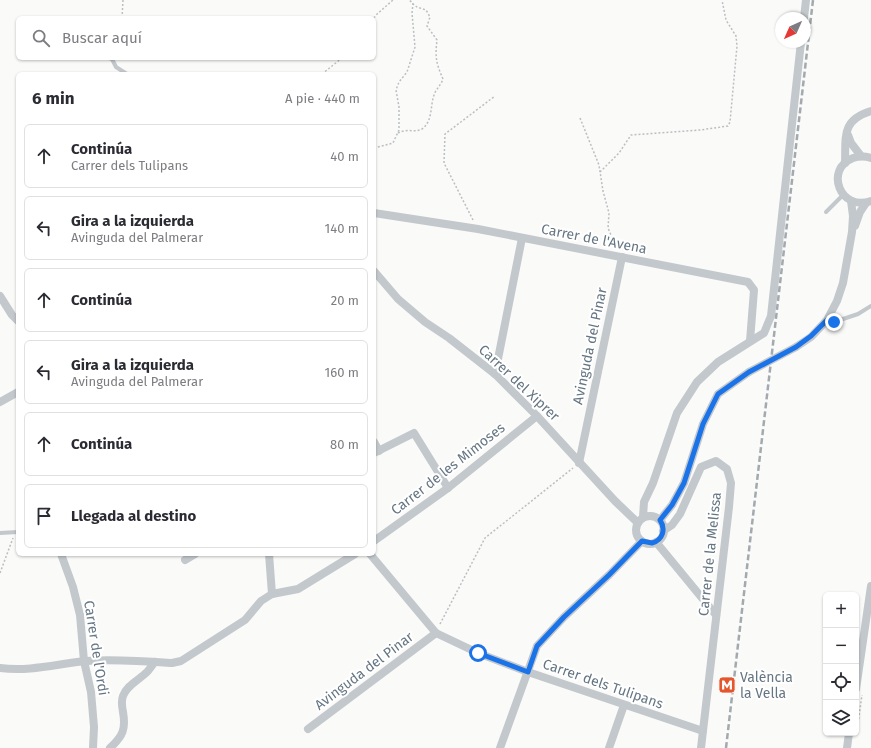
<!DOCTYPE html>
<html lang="es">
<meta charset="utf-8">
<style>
:root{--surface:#fff;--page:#f7f7f7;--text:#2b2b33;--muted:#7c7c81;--line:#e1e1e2}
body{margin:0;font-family:"Fira Sans",sans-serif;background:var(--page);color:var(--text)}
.controls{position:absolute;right:12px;bottom:12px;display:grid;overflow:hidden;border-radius:6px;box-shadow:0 1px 3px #0004}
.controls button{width:36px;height:36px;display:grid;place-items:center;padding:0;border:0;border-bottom:1px solid var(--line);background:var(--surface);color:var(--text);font:20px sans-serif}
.compass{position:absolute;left:775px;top:12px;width:36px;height:36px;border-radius:50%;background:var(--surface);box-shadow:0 1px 3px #0004;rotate:225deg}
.stop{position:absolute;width:12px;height:12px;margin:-9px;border:3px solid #1a73e8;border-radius:50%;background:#fff}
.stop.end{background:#1a73e8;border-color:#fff;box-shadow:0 1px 4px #0008}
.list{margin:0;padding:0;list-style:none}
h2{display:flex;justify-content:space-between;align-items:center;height:52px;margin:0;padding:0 16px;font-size:17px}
h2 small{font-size:13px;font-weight:400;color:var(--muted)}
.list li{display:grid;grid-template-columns:26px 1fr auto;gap:12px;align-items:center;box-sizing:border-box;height:64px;margin:0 8px 8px;padding:0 8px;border:1px solid var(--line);border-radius:6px}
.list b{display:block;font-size:15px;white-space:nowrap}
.list p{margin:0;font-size:13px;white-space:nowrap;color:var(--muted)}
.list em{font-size:13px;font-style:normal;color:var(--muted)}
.icon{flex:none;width:22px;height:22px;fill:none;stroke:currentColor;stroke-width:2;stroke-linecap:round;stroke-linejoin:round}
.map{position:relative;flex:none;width:871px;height:748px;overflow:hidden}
.search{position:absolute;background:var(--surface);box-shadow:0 1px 3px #0004;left:16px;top:16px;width:360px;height:44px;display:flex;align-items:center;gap:10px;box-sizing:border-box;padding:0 14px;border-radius:6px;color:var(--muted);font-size:15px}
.panel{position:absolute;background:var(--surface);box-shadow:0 1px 3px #0004;left:16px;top:72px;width:360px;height:484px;border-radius:6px}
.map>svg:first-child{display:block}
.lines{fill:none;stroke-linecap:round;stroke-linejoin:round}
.path{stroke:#bbbfc2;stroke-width:1.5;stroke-dasharray:2 2;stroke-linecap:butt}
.lane{stroke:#c3c8cc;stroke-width:4}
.street{stroke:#c3c8cc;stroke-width:8}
.rail{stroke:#a2aab0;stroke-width:2.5;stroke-dasharray:6 3;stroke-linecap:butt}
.street-bridge{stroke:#c3c8cc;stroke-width:8}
.route{stroke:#1a73e8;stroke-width:5}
.labels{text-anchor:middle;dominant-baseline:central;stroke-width:4;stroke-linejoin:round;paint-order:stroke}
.street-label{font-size:14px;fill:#657683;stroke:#fff}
.poi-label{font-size:14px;fill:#657683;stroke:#fff;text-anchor:start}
</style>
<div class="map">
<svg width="871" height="748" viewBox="0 0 871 748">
<rect width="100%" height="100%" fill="#fafaf8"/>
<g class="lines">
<g class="path">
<path d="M 122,18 L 123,0"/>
<path d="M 374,18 L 376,15 L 393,0"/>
<path d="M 322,74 L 342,58"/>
<path d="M 580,118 L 599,165 L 603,191 L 609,213 L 608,228 L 614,242 L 613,247"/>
<path d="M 398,133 C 407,128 415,133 422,129 C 433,121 430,106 434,95 C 436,89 441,85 443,79 C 436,63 435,57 437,40 L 427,26 L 430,17 L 426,10 L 417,7 L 413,4"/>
<path d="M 374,148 L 393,143 L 399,130 L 399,107 L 396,90 L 399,82 L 407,72 L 415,47 L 412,13 L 413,3 L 409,0"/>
<path d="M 600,172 L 619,153 L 631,135 L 700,130 L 728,126 L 730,122 L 737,46 L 736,36 L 726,20 L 722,0"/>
<path d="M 473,220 L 444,163 L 445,134 L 495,96"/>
<path d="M 0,573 L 13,538"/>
<path d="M 440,624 L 485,538 L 573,468"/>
<path d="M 857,731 L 862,695"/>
</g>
<g class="lane">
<path d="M 109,58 L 112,59 L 116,67 L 127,74"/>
<path d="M 826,212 L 843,195"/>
<path d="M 827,320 L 834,322 L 858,314 L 871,306"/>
<path d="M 0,533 L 18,532"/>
</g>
<g class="street">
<path d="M 804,18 L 806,0"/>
<path d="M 848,135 L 851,143 L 861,156"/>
<path d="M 871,158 C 865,156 859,156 853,158 C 824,169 840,212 871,201"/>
<path d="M 845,163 C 846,137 841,120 871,111"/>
<path d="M 374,213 L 478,229 L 748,282 L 754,290 L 750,341"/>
<path d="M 855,226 L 860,212 L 866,203"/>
<path d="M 374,271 L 398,299 L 425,322 L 449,338 L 495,374 L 537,416 L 615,501 L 638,523"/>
<path d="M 0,296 L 12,315 L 18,321"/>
<path d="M 796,347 L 811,337 L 827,320 L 837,301 L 843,283 L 852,232 L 853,216 L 851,201"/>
<path d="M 495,374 L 522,238"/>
<path d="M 0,402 L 18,392"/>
<path d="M 374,442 L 379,451"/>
<path d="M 374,453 L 414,433 L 448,488"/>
<path d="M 579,463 L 622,257"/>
<circle cx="650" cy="530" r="14"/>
<path d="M 643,517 L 644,502 L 653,483 L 677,413 L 697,382 L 718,362 L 764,333 L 771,316 L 801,42"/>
<path d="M 660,520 L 672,505 L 684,483 L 703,424 L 718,394 L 749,372"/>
<path d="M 663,531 L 672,525 L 680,514 L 701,467 L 716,461 L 727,469 L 731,483 L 729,507 L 701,748"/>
<path d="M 374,541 L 448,488 L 537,416"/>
<path d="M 656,542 L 716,615"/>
<path d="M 61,554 L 73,587 L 80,615 L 84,661 L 91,692 L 94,727 L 93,748"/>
<path d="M 269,554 L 272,594"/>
<path d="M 370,554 L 436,633 L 478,653 L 528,672 L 703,731"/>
<path d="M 185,560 L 195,554"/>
<path d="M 0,668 C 29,672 57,664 86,661 C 115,659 143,661 172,663 L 181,661 L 245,620 L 261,601 L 272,594 L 298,589 L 355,554"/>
<path d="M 856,689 L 871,586"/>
<path d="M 308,729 L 436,633"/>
<path d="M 110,748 C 123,736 126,729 123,712 C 122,707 121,701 123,696 C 127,685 139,680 147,672 C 150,669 152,665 155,662"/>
<path d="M 500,748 L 537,646 L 564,617 L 609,575 L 642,541"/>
<path d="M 609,748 L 624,705"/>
<path d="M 847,748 L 849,733"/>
</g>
<path class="rail" d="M 726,748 L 813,0"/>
<path class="street-bridge" d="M 749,372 L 796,347"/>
</g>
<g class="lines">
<path class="route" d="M 478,653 L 528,672 L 537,646 L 564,617 L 609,575 L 642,541 L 652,543 C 663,540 666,529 660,520 L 672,505 L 684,483 L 703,424 L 718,394 L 749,372 L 796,347 L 811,336 L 827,320 L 834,322"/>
</g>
<defs>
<g id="metro-square" transform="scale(0.9)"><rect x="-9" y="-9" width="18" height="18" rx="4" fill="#e4572e" stroke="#fff"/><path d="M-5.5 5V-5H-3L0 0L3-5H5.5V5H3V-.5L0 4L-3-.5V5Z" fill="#fff"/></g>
</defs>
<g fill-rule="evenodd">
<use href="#metro-square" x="727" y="685"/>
</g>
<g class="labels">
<g class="street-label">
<text transform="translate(594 239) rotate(11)">Carrer de l'Avena</text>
<text transform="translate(590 346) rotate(-78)">Avinguda del Pinar</text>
<text transform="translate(519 383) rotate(43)">Carrer del Xiprer</text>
<text transform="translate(448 469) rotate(-38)">Carrer de les Mimoses</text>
<text transform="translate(710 554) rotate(-84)">Carrer de la Melissa</text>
<text transform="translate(96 648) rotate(81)">Carrer de l'Ordi</text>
<text transform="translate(364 671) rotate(-37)">Avinguda del Pinar</text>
<text transform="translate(603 684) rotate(19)">Carrer dels Tulipans</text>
</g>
<g class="poi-label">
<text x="740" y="677">València<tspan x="740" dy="16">la Vella</tspan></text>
</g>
</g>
</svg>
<div class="controls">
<button>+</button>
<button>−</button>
<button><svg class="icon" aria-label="locate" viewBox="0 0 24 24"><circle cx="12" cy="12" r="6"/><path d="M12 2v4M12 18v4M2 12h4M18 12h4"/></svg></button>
<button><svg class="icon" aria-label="layers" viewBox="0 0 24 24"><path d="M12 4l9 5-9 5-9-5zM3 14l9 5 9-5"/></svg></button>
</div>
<svg class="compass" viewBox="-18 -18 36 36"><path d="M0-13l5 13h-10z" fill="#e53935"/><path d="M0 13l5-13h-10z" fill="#7c7c81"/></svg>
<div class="stop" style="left:478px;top:653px"></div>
<div class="stop end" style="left:834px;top:322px"></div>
<div class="search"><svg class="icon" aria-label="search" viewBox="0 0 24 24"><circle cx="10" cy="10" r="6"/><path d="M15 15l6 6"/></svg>Buscar aquí</div>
<section class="panel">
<h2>6 min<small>A pie · 440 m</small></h2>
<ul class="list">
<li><svg class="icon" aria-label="ahead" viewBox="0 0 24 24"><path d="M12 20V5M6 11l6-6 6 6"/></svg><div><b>Continúa</b><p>Carrer dels Tulipans</p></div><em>40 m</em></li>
<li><svg class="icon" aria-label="left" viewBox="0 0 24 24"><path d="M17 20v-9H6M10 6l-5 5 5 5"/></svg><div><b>Gira a la izquierda</b><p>Avinguda del Palmerar</p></div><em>140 m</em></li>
<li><svg class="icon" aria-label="ahead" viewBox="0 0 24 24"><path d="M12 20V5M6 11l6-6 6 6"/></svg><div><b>Continúa</b></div><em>20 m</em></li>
<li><svg class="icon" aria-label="left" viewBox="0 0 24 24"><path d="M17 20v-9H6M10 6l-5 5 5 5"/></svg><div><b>Gira a la izquierda</b><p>Avinguda del Palmerar</p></div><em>160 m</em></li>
<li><svg class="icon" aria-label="ahead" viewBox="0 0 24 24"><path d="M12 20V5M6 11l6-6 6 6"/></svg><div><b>Continúa</b></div><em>80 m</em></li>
<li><svg class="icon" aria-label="arrive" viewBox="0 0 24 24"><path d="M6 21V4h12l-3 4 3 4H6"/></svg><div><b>Llegada al destino</b></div></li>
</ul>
</section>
</div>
